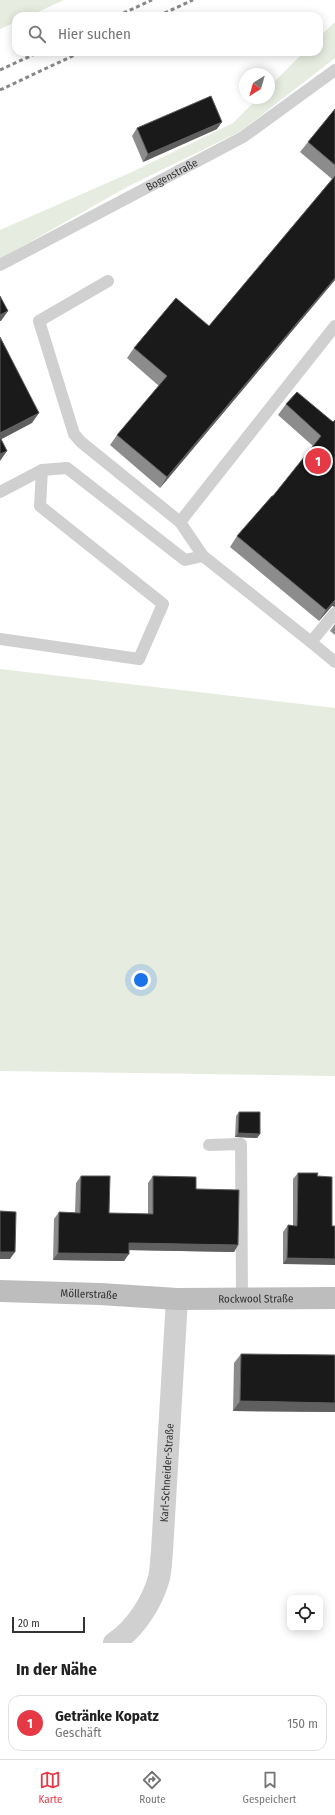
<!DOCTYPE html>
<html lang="de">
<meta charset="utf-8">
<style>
:root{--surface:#fff;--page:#f6f6f6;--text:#222;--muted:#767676;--line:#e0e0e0;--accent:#e63946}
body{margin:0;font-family:"Fira Sans Condensed",sans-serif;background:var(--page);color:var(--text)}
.controls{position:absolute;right:12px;bottom:12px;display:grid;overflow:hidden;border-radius:8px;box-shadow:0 2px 10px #0003}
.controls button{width:36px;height:36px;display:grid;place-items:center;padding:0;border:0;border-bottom:1px solid var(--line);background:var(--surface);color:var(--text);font:20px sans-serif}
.compass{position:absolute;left:239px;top:68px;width:36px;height:36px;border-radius:50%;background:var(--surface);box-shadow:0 2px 10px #0003;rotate:217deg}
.scale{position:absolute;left:12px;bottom:10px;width:73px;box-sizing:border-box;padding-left:4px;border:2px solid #333;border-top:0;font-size:11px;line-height:14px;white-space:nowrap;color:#333;-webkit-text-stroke:3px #fff;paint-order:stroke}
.you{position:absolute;left:141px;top:980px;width:14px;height:14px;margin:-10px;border:3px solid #fff;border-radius:50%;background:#1a73e8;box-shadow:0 0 0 6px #1a73e833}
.badge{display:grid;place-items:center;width:26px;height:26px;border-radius:50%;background:var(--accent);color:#fff;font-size:13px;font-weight:700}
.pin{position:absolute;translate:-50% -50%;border:2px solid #fff;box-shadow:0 1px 4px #0006}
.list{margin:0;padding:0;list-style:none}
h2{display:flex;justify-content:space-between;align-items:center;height:52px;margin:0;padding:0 16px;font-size:17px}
h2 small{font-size:13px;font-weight:400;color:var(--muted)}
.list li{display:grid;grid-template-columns:26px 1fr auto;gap:12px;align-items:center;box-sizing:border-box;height:56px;margin:0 8px 8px;padding:0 8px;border:1px solid var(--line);border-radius:12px}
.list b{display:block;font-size:15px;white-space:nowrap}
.list p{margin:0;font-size:13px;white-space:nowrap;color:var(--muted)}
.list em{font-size:13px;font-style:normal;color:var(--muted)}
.icon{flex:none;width:22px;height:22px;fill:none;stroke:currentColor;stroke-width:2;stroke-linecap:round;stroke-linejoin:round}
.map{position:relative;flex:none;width:335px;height:1643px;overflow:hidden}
.search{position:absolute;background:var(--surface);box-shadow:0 2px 10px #0003;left:12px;right:12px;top:12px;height:44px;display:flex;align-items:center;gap:10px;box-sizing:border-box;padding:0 14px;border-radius:12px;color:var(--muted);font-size:15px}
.sheet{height:116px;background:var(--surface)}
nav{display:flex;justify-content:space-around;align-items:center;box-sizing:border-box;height:56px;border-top:1px solid var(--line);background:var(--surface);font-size:11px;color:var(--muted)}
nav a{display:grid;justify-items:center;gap:2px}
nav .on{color:var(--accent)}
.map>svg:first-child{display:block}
.green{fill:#e6ecdf}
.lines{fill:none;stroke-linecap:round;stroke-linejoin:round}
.lane{stroke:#d0d0d0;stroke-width:12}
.street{stroke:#d0d0d0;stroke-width:22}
.secondary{stroke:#bdbdbd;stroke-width:22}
.rail{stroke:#888;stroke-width:3;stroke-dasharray:4 3;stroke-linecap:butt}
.wall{fill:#8c8c8c}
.shaded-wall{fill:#5f5f5f}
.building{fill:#1a1a1a;stroke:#5f5f5f}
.labels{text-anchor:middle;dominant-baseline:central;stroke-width:4;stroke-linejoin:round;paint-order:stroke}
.street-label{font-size:11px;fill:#333;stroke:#fff}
</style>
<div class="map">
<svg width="335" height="1643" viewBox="0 0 335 1643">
<rect width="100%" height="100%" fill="#fff"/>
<g class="green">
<path d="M 0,0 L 64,0 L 29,16 L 16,16 L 16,22 L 0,29 Z"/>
<path d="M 335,22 L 335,58 L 241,131 L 127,187 L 0,259 L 0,230 L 132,172 L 233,123 L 258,98 L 269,98 L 269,87 L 304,52 L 319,52 L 319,37 Z"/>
<path d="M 0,669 L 335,708 L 335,1076 L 0,1071 Z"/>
</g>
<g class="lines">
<g class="lane">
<path id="s1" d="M 0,265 L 243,137 L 335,70"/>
<path d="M 108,281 L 39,321 L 74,434 L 81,442 L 180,522"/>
<path d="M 0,492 L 42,470 L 67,468 L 185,560 L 203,556 L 180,522 L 335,326"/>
<path d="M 203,556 L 311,642"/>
<path d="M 335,613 L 311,642 L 335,662"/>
<path d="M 0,639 L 139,659 L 163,604 L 40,506 L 42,470"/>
<path d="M 209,1145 L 241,1144 L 242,1298"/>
</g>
<path class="street" id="s2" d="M 114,1643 C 135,1629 152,1603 159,1578 C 161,1569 161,1560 162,1551 L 177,1299"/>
<path class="secondary" id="s3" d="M 0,1291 L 100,1294 L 177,1299 L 335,1298"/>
<g class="rail">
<path d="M 117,16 L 152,0"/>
<path d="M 158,16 L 193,0"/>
<path d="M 0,70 L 39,52"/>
<path d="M 0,90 L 81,52"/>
</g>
</g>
<g class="wall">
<path d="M 335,109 L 335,280 L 160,488 L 110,445 L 117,435 L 159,386 L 127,358 L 134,348 L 209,326 L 332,179 L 300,152 L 308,142 Z"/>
<path d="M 137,128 L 217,129 L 143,162 L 132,136 Z"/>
<path d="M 286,404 L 333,422 L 332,606 L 319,621 L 230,547 L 237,536 L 273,496 L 313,446 L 278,415 Z"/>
<path d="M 335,624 L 335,635 L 330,631 Z"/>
<path d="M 239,1112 L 260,1134 L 257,1138 L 235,1137 L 236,1116 Z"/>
<path d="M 298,1173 L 317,1176 L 332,1226 L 283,1264 L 283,1232 L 288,1225 L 293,1225 L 293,1179 Z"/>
<path d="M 81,1176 L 109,1213 L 148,1214 L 148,1183 L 153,1176 L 196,1189 L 238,1245 L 234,1252 L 129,1250 L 124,1261 L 53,1260 L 54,1219 L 59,1212 L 75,1213 L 76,1183 Z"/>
<path d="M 241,1354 L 335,1355 L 335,1412 L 233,1411 L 234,1363 Z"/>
</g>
<g class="shaded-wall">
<path d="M 222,122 L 217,129 L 143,162 L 148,154 Z"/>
<path d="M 335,278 L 335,280 L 160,488 L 167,477 Z"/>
<path d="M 8,311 L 1,321 L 0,321 L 0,315 Z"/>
<path d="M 39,413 L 32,423 L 0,440 L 0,433 Z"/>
<path d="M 7,451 L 0,461 L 0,454 Z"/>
<path d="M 335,600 L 335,607 L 332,606 L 319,621 L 326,610 Z"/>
<path d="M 238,1133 L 260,1134 L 257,1138 L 235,1137 Z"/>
<path d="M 129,1243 L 238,1245 L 234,1252 L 125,1250 Z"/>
<path d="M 0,1252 L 15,1252 L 10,1259 L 0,1259 Z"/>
<path d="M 58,1253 L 129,1254 L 124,1261 L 53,1260 Z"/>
<path d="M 287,1258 L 335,1259 L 335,1265 L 283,1264 Z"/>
<path d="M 240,1401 L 335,1403 L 335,1412 L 233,1411 Z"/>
</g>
<g class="building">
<path d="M 211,96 L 222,122 L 148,154 L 137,128 Z"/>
<path d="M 335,109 L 335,165 L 308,142 Z"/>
<path d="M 335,176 L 335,278 L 167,477 L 117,435 L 167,376 L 134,348 L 176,298 L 209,326 Z"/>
<path d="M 0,296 L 8,311 L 0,315 Z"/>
<path d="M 0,337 L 39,413 L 0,433 Z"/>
<path d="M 297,392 L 333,422 L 335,420 L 335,600 L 326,610 L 237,536 L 272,496 L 273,496 L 321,436 L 286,404 Z"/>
<path d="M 0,437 L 7,451 L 0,454 Z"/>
<path d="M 239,1112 L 260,1112 L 260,1134 L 238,1133 Z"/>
<path d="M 298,1173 L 318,1173 L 317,1176 L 332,1177 L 332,1226 L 335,1226 L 335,1259 L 287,1258 L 288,1225 L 297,1226 Z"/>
<path d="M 81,1176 L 110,1176 L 109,1213 L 153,1214 L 153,1176 L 196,1177 L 196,1189 L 239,1190 L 238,1245 L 129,1243 L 129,1254 L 58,1253 L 59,1212 L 80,1213 Z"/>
<path d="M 0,1211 L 16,1212 L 15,1252 L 0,1252 Z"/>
<path d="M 241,1354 L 335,1355 L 335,1403 L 240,1401 Z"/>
</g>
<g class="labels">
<g class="street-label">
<text stroke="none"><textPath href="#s1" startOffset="194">Bogenstraße</textPath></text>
<text stroke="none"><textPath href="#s3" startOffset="89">Möllerstraße</textPath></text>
<text stroke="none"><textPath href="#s3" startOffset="256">Rockwool Straße</textPath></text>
<text stroke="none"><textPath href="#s2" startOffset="186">Karl-Schneider-Straße</textPath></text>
</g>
</g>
</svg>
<div class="controls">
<button><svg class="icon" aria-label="locate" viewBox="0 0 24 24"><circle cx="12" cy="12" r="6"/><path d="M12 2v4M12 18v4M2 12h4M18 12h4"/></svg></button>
</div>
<svg class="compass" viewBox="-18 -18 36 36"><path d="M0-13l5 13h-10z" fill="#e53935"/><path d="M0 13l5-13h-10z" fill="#767676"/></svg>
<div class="scale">20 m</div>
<div class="you"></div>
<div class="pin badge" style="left:318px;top:461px">1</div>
<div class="search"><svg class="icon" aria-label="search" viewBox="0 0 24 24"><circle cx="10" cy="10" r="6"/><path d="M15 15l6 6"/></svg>Hier suchen</div>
</div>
<section class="sheet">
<h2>In der Nähe<small></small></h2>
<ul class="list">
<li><span class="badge">1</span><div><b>Getränke Kopatz</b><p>Geschäft</p></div><em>150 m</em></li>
</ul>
</section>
<nav>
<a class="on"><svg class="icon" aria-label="map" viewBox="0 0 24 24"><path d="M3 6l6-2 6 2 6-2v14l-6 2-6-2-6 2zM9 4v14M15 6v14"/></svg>Karte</a>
<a><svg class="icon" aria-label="directions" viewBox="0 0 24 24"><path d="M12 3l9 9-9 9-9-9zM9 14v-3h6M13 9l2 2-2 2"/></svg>Route</a>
<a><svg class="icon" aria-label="saved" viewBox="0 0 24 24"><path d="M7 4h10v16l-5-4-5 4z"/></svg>Gespeichert</a>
</nav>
